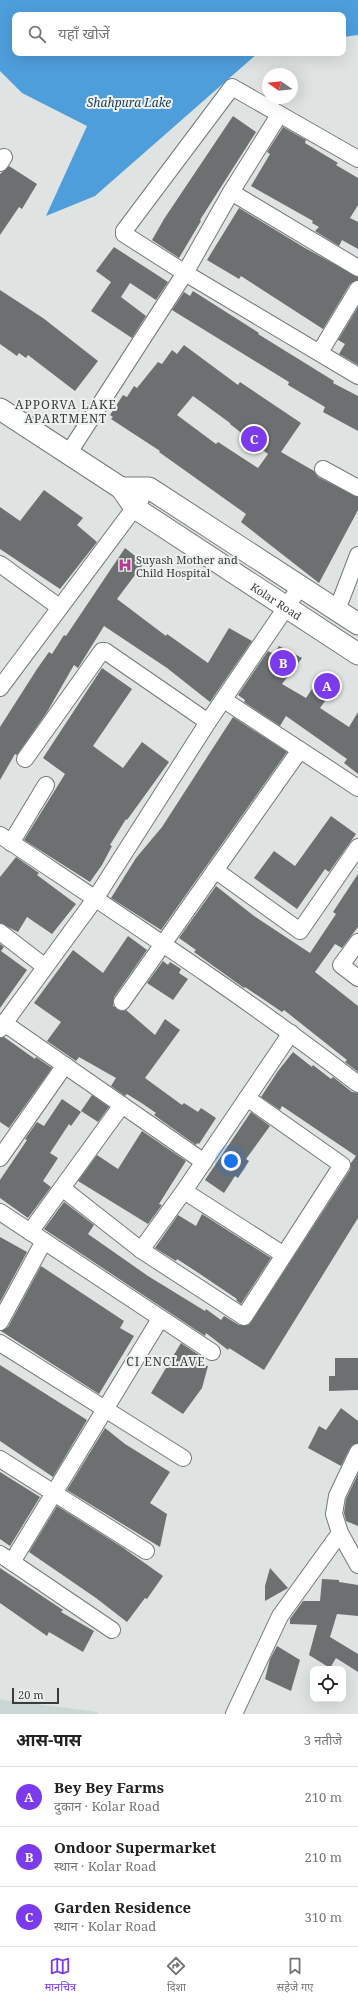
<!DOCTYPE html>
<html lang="hi">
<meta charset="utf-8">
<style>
:root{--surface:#fff;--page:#f6f6f6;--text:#222;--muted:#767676;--line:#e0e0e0;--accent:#7c3aed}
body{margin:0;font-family:"Noto Serif","Noto Sans Devanagari",serif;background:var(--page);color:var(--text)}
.controls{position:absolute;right:12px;bottom:12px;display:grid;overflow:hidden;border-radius:8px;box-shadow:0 4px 16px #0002}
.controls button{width:36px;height:36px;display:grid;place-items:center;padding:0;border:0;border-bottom:1px solid var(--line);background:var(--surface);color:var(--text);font:20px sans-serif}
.compass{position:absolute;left:262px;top:68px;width:36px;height:36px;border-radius:50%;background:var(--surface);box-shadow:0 4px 16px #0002;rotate:284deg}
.scale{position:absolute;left:12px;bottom:10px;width:47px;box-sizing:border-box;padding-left:4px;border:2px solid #3a3b3b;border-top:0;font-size:11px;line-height:14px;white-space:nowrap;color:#3a3b3b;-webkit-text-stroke:3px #edf1f0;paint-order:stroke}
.you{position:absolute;left:231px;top:1161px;width:14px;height:14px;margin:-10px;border:3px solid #fff;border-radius:50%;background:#1a73e8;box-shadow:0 0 0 6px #1a73e833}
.badge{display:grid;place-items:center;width:26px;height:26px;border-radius:50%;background:var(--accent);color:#fff;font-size:13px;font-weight:700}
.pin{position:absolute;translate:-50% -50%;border:2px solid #fff;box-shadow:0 1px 4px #0006}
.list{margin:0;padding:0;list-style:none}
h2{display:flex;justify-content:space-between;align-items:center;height:52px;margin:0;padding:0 16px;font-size:17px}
h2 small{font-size:13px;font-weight:400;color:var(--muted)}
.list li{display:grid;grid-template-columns:26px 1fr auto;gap:12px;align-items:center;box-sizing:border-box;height:60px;padding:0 16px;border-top:1px solid var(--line)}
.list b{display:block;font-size:15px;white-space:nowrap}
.list p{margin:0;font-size:13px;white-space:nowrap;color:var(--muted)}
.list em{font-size:13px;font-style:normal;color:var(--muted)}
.icon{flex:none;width:22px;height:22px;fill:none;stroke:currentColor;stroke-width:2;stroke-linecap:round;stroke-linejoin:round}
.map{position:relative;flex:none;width:358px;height:1714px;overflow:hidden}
.search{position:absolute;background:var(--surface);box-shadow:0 4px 16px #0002;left:12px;right:12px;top:12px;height:44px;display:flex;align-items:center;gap:10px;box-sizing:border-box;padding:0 14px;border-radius:8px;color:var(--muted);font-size:15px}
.sheet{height:232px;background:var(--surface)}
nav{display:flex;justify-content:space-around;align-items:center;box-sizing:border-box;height:56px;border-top:1px solid var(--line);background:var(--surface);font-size:11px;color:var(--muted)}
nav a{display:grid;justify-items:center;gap:2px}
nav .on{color:var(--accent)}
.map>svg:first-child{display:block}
.built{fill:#cbd7d4}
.water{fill:#4e9edc}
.building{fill:#6c7071;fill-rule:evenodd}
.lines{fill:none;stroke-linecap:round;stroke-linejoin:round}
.minor-casing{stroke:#757978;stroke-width:18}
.major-casing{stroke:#757978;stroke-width:23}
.minor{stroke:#fff;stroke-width:16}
.major{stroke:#fff;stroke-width:21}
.labels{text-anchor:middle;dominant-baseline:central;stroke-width:4;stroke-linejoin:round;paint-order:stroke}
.poi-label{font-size:11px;fill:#3a3b3b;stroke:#edf1f0;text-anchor:start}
.street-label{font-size:11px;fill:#3a3b3b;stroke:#edf1f0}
.water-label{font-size:12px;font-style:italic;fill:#1c3e58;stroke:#edf1f0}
.neighbourhood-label{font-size:12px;letter-spacing:1px;fill:#3a3b3b;stroke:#edf1f0}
</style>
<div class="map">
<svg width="358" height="1714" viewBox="0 0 358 1714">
<rect width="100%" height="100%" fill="#dfe4e2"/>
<path class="built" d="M 0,1699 L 5,1700 L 98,1712 L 98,1714 L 0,1714 Z"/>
<path class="water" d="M 0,0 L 358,0 L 358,35 L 343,37 L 343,15 L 15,15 L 15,53 L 258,53 L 95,196 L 46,216 L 87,126 L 22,93 L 0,71 Z"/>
<g class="building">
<path d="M 233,116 L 256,132 L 200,220 L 201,221 L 179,258 L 152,240 L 164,219 Z"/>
<path d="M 283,127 L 306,140 L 305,143 L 338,163 L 336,165 L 358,178 L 358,205 L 350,218 L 358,222 L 358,249 L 342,240 L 339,246 L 315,231 L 319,227 L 312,223 L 313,221 L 251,186 L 270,154 L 267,152 Z"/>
<path d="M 9,166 L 37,184 L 22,209 L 19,207 L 0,235 L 0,174 Z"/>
<path d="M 239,208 L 305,248 L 358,277 L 358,280 L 350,284 L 323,329 L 241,276 L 239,279 L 207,260 Z"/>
<path d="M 114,247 L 168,282 L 156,300 L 130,283 L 121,297 L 146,316 L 132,338 L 91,311 L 111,282 L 96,271 Z"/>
<path d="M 0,290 L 43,318 L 98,361 L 75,391 L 28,355 L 26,358 L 19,353 L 17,356 L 0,344 Z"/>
<path d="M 193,291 L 259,333 L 258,334 L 334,381 L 333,383 L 358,396 L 358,431 L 323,412 L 325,407 L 288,385 L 289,382 L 172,310 L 184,292 L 190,296 Z"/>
<path d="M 358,307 L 358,365 L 339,354 L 345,344 L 338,340 Z"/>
<path d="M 184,345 L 238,385 L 240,382 L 301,423 L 281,452 L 314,471 L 318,477 L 358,497 L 358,510 L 319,583 L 241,522 L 246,514 L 159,452 L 160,451 L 111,419 L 113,417 L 110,415 L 123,395 L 127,397 L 134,386 L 137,388 L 158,362 L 162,364 L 172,350 L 177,354 ZM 193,396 L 230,423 L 230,424 L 268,454 L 258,468 L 218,442 L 216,444 L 177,415 Z"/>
<path d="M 44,490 L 83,518 L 77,525 L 97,542 L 60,589 L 0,549 L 0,507 L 20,521 Z"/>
<path d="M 125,548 L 144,563 L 117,599 L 166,636 L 167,634 L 208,663 L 229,628 L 252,641 L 210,702 L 167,668 L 104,626 L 78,668 L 74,665 L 47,712 L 17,755 L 15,754 L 0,780 L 0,727 L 37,669 L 49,652 L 52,654 L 64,635 L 66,636 Z"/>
<path d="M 279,646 L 302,658 L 282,684 L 306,698 L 324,671 L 339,682 L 320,708 L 349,727 L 358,712 L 358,774 L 344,763 L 347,759 L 286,716 L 280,726 L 244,702 L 245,700 L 238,695 L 268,651 L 274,654 Z"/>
<path d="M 102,668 L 132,689 L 93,746 L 123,768 L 142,742 L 169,762 L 127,820 L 126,819 L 110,845 L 112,846 L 102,865 L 90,882 L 24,840 L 65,774 L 43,758 Z"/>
<path d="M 233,717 L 287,752 L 161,930 L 111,898 L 136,858 L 162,827 Z"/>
<path d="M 331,816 L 356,834 L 329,872 L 325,869 L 297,909 L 254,878 L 274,851 L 295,866 Z"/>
<path d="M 16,857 L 39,873 L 37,875 L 76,904 L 52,934 L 27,917 L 18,932 L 0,923 L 0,877 Z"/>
<path d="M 358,874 L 358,927 L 342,948 L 335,944 L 315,972 L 358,1006 L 358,1072 L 345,1062 L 347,1060 L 284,1010 L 282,1012 L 245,987 L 244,988 L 194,952 L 196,950 L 179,938 L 216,886 L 254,916 L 310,953 L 336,914 L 333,912 Z"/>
<path d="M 128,936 L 147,950 L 114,997 L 113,1006 L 121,1011 L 126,1010 L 155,1035 L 165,1019 L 180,1030 L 145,1078 L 182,1105 L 184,1103 L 198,1112 L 201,1108 L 216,1118 L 199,1144 L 197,1143 L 196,1145 L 154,1115 L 156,1113 L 143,1104 L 127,1094 L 125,1096 L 111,1086 L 116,1078 L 79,1057 L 76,1061 L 47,1041 L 61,1022 L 34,1003 L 73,950 L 103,973 Z"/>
<path d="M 0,944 L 4,947 L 1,951 L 27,970 L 0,1008 Z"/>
<path d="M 163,961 L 168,965 L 170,962 L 181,969 L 179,973 L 188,979 L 173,1000 L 147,983 Z"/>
<path d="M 4,1037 L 35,1059 L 36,1057 L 52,1068 L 9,1128 L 0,1122 L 0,1038 Z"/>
<path d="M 293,1052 L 312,1067 L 313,1065 L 331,1079 L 333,1077 L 352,1092 L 358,1093 L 358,1218 L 264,1370 L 229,1348 L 228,1350 L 206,1333 L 205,1336 L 44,1229 L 64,1202 L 94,1225 L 88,1234 L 148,1276 L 205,1311 L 206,1309 L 221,1320 L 224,1316 L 239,1325 L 249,1325 L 350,1170 L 351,1163 L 356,1156 L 282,1106 L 280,1110 L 261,1097 L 278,1071 Z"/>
<path d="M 92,1095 L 109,1107 L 98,1122 L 81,1111 Z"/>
<path d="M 62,1099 L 81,1112 L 71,1126 L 69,1124 L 50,1153 L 58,1158 L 43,1181 L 51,1187 L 28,1218 L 0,1198 L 0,1180 L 27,1140 L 25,1139 L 37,1122 L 44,1126 Z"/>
<path d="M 251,1112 L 270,1126 L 246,1159 L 249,1161 L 238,1178 L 235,1176 L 224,1193 L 205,1180 Z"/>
<path d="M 142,1131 L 186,1161 L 159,1204 L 162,1205 L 148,1224 L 78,1181 L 97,1155 L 118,1169 Z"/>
<path d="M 202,1214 L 271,1258 L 241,1304 L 236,1300 L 237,1299 L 197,1272 L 177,1259 L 176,1261 L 155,1248 L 178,1215 L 196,1226 Z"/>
<path d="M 0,1237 L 27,1252 L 0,1302 Z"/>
<path d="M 41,1266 L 124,1321 L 120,1328 L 134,1336 L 99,1394 L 1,1331 L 8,1327 Z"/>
<path d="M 181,1343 L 199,1355 L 197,1364 L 208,1366 L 202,1388 L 183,1414 L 151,1393 Z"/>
<path d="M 335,1358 L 358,1358 L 358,1390 L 329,1391 L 329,1376 L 335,1376 Z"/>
<path d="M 0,1365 L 87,1420 L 53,1477 L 0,1441 Z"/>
<path d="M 341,1408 L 358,1421 L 358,1443 L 350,1448 L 341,1466 L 308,1448 L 319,1426 L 326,1430 Z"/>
<path d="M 105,1428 L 125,1444 L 170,1472 L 150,1503 L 167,1514 L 160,1547 L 67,1490 Z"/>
<path d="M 0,1472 L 40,1497 L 10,1546 L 0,1539 Z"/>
<path d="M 358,1474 L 358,1526 L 346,1521 L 344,1513 L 346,1499 Z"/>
<path d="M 57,1506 L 122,1547 L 163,1576 L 147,1599 L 145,1598 L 127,1622 L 96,1598 L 29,1552 Z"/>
<path d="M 0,1568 L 63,1610 L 61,1612 L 94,1631 L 83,1652 L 49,1632 L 47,1636 L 0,1603 Z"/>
<path d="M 270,1568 L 288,1588 L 265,1601 L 265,1586 Z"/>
<path d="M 322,1579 L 339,1580 L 339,1582 L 358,1585 L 358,1616 L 337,1614 L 330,1637 L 358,1654 L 358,1672 L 336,1658 L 330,1668 L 309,1655 L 317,1625 L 290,1624 L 290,1619 L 303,1601 L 320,1601 Z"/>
<path d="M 277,1646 L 300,1660 L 291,1691 L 265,1679 L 270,1659 Z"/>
</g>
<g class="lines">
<g class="minor-casing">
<g id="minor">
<path d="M 358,159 L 232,87 L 124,231 L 124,234 L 185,273 L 358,376"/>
<path d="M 0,163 L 4,157"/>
<path d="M 231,192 L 358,268"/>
<path d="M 320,352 L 358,289"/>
<path d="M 68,454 L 185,273 L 231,192 L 279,115"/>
<path d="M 323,469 L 358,488"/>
<path d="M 0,564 L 59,607"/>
<path d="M 337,610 L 358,555"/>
<path d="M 0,688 L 141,499"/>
<path d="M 224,700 L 358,788"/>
<path d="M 25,759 L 102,651 L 105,651 L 208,722"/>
<path d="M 0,835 C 121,916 243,995 358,1084"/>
<path d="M 11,843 L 46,785"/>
<path d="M 215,870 L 300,931 L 358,847"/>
<path d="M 0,932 L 44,966"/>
<path d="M 358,942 L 341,965 L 358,978"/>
<path d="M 122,1002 L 300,750"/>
<path d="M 4,1023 L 204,1162"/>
<path d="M 0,1029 L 95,899 L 208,722 L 300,587"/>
<path d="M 0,1158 L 65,1065"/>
<path d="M 62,1188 L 141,1250 L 244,1317 L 342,1165 L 247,1098"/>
<path d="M 184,1191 L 284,1255"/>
<path d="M 0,1212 L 212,1352"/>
<path d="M 30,1232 L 122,1105"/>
<path d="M 141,1250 L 184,1191 L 291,1033"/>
<path d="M 0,1322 L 44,1241"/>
<path d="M 0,1343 L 183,1458"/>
<path d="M 358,1452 L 337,1496 L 334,1514 L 340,1533 L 358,1565"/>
<path d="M 0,1459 L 146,1551"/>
<path d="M 0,1554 L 112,1630"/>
<path d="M 12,1562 L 160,1319"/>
<path d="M 234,1714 L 280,1616 L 340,1533"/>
</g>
</g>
<g class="major-casing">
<g id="major">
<path id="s1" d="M 0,409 L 121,488 L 135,508 L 358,654"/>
<path d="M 121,488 L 149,488 L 358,624"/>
</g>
</g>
<use href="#minor" class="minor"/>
<use href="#major" class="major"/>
</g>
<defs>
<g id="hospital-bare" transform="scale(1.08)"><path d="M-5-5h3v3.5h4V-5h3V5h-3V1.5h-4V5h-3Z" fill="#b63b8d" stroke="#edf1f0" stroke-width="2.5" paint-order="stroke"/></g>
</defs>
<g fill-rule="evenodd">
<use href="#hospital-bare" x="125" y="565"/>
</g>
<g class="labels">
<g class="poi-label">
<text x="136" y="559">Suyash Mother and<tspan x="136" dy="13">Child Hospital</tspan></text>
</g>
<g class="street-label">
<text stroke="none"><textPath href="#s1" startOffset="338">Kolar Road</textPath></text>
</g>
<g class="water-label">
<text x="129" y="102">Shahpura Lake</text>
</g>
<g class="neighbourhood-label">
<text x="66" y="404">APPORVA LAKE<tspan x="66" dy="14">APARTMENT</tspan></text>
<text x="166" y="1361">CI ENCLAVE</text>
</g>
</g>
</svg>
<div class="controls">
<button><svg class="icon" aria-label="locate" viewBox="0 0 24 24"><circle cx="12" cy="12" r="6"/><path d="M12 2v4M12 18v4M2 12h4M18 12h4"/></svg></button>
</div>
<svg class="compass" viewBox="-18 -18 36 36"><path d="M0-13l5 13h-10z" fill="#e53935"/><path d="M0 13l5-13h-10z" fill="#767676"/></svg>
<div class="scale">20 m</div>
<div class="you"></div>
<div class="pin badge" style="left:327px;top:686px">A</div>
<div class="pin badge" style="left:283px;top:663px">B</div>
<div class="pin badge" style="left:254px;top:439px">C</div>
<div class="search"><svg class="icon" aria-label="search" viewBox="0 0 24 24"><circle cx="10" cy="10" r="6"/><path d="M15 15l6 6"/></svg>यहाँ खोजें</div>
</div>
<section class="sheet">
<h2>आस-पास<small>3 नतीजे</small></h2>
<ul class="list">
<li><span class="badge">A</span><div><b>Bey Bey Farms</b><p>दुकान · Kolar Road</p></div><em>210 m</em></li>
<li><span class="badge">B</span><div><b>Ondoor Supermarket</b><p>स्थान · Kolar Road</p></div><em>210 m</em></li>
<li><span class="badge">C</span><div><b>Garden Residence</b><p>स्थान · Kolar Road</p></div><em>310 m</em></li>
</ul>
</section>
<nav>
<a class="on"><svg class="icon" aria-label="map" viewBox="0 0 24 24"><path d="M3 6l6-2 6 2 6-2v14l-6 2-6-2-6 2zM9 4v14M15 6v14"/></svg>मानचित्र</a>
<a><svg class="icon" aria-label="directions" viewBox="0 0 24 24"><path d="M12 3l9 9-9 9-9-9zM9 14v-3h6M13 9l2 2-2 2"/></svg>दिशा</a>
<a><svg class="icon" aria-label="saved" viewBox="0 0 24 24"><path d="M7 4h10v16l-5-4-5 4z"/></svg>सहेजे गए</a>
</nav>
